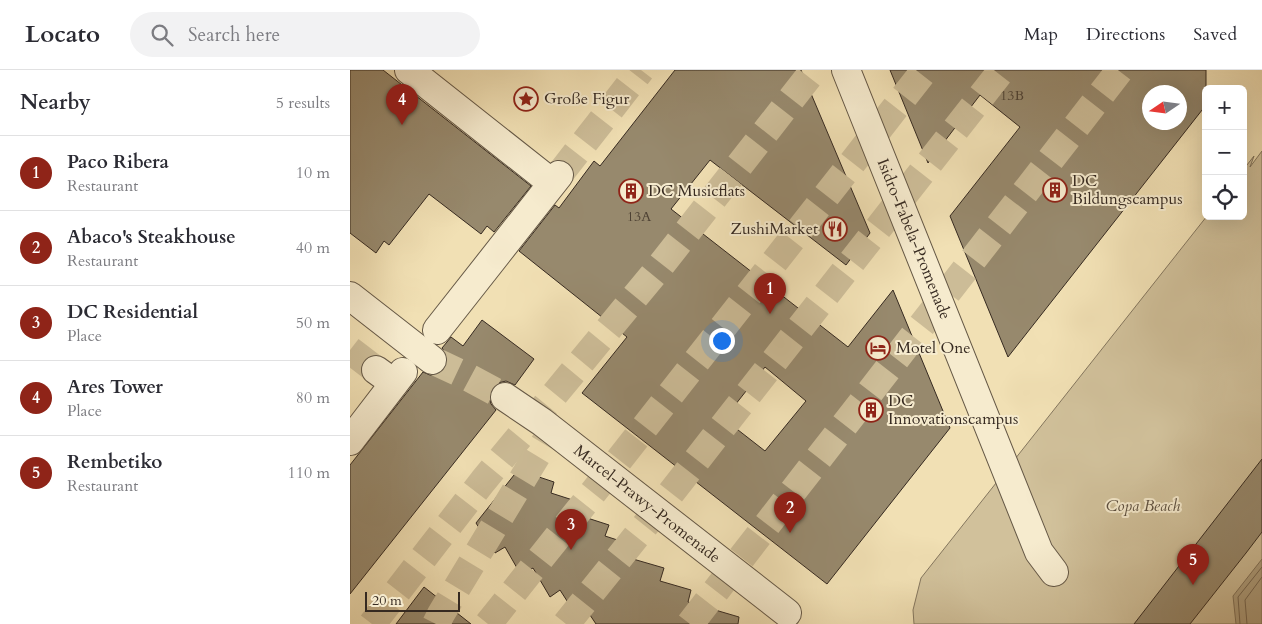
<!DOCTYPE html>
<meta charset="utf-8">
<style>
:root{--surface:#fff;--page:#f2f2f3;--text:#2b2b33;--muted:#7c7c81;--line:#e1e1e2;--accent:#8f2418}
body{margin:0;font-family:Cardo,serif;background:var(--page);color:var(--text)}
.controls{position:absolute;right:15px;top:15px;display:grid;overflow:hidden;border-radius:8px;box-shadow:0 5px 20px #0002}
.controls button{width:45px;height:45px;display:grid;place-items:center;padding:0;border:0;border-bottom:1px solid var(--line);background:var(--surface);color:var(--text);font:25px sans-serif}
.compass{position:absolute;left:792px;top:15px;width:45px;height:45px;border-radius:50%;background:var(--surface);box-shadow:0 5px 20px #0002;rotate:257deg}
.scale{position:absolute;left:15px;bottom:12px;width:95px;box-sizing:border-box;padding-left:5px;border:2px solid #362a21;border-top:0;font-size:14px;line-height:18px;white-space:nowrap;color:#362a21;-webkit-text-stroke:4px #f6ebce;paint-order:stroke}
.you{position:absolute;left:371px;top:270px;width:18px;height:18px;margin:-12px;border:4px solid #fff;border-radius:50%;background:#1a73e8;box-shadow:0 0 0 8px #1a73e833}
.badge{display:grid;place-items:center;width:32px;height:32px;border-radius:50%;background:var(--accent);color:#fff;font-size:16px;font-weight:700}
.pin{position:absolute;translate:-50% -41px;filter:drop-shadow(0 1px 2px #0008)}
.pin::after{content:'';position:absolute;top:26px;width:18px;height:15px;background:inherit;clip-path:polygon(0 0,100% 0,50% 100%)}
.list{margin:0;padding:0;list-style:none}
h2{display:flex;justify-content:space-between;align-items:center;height:65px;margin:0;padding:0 20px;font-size:21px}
h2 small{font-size:16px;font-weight:400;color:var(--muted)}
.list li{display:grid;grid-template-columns:32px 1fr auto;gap:15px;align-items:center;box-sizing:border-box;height:75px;padding:0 20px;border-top:1px solid var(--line)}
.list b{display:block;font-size:19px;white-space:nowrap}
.list p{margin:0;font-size:16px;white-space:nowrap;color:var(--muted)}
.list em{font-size:16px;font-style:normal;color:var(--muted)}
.icon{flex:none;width:28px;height:28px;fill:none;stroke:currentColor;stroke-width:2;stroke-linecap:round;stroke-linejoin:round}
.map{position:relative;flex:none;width:912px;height:554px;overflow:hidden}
header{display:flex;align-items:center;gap:30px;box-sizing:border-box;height:70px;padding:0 25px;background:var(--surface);border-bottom:1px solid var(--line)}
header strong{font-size:24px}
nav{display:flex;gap:28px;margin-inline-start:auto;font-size:18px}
.search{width:350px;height:45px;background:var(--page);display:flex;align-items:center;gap:12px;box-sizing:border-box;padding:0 18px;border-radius:28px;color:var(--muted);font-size:19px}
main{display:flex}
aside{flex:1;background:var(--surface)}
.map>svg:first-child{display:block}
.green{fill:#d1c19b;stroke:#84765e}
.water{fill:#b1a282;stroke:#80725b}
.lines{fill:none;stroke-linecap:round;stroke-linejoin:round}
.shore{stroke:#746652;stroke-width:1}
.building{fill:#97896d;stroke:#362a21;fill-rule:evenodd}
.minor-tunnel{stroke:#ccbc97;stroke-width:28;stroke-dasharray:28 14;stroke-linecap:butt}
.highway-tunnel{stroke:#ccbc97;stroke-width:28;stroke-dasharray:28 14;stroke-linecap:butt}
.minor-casing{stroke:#655846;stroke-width:30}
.minor{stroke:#f6ebce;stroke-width:28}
.labels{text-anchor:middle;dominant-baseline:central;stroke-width:4;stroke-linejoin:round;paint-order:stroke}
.number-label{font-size:14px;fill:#4e4234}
.poi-label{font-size:16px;fill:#362a21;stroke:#f6ebce;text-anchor:start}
.street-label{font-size:16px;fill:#362a21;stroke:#f6ebce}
.park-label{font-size:16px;font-style:italic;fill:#5d5040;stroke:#f6ebce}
</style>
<header>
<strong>Locato</strong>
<div class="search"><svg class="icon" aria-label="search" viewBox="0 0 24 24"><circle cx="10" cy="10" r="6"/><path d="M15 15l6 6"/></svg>Search here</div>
<nav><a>Map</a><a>Directions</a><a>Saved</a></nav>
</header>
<main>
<aside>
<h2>Nearby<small>5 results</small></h2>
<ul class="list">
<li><span class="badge">1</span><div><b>Paco Ribera</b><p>Restaurant</p></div><em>10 m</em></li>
<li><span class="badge">2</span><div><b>Abaco's Steakhouse</b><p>Restaurant</p></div><em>40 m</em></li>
<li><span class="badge">3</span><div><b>DC Residential</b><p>Place</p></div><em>50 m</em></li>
<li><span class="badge">4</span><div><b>Ares Tower</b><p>Place</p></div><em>80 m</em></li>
<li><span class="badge">5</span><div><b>Rembetiko</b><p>Restaurant</p></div><em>110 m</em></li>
</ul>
</aside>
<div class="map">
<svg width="912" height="554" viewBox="0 0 912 554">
<rect width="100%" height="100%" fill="#f1e0b4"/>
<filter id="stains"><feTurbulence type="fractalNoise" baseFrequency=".004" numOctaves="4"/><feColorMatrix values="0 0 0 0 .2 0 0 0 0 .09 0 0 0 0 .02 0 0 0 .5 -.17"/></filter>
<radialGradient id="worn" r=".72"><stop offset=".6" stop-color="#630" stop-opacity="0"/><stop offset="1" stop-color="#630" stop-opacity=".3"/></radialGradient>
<path class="green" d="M 912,81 L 912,554 L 564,554 L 563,540 L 571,508 L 857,146 L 893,146 L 893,100 L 904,86 L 900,97 Z"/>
<path class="water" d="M 912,489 L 912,554 L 886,554 L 883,526 Z"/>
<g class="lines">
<g class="shore">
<path d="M 890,554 L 888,527 L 912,497"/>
<path d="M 897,554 L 895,530 L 912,507"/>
</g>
</g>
<g class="building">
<path d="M 0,0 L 33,0 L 181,116 L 144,162 L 137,156 L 131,164 L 79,124 L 39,175 L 34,171 L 26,183 L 0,163 Z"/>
<path d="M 325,0 L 451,0 L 520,163 L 496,195 L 360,90 L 321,139 L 498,277 L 543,220 L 600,358 L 477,514 L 232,323 L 277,267 L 169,181 L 205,135 L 209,138 L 244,91 L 250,96 ZM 415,297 L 456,331 L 415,381 L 374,349 Z"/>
<path d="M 540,0 L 856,0 L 856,35 L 658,287 L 600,146 L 670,57 L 630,25 L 578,93 ZM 800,22 L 830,22 L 830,52 L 800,52 Z"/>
<path d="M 132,250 L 184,289 L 165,315 L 156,311 L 148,313 L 142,318 L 139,326 L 141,334 L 146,340 L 0,524 L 0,395 L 73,302 L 80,305 L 87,305 L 94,300 L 97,292 L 97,285 L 92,278 L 97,272 L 101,267 L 113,276 Z"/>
<path d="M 912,389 L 912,462 L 896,483 L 840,554 L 784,554 Z"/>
<path d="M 168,400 L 204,412 L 201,423 L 232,433 L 228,445 L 259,455 L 255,466 L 286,476 L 283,489 L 314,498 L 310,511 L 341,520 L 338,532 L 389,547 L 388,554 L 246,554 L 238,542 L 228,548 L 210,520 L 200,527 L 183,498 L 171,505 L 155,477 L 145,483 L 126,453 Z"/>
<path d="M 74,517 L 121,554 L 46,554 Z"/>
</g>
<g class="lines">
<g class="minor-tunnel">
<path d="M 209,105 L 291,0"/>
<path d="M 0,280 L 26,300"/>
<path d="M 82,290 L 116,306 L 155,327"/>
</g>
<g class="highway-tunnel">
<path d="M 22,554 L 133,411 L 308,199 L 464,0"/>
<path d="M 86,554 L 91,544 L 215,339"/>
<path d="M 138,554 L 265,395 L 575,0"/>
<path d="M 216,554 L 313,433 L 652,0"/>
<path d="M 340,554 L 770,0"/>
</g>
<g class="minor-casing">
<g id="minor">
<path d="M 59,0 L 202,113"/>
<path d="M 496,0 L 689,482 L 704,502"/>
<path d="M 0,226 L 82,290"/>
<path d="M 87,260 L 209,105"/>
<path d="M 26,300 L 44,313"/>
<path d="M 155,327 L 192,352 L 437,543"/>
<path d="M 0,371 L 53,302"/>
</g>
</g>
<use href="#minor" class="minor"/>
</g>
<defs>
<g id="sight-ring" transform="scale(1.25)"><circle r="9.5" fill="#f6ebce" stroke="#8f2418" stroke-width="1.5"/><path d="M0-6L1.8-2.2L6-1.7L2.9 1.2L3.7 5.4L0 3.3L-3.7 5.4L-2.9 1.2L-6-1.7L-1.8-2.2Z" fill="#8f2418"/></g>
<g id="building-ring" transform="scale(1.25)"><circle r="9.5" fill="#f6ebce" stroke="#8f2418" stroke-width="1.5"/><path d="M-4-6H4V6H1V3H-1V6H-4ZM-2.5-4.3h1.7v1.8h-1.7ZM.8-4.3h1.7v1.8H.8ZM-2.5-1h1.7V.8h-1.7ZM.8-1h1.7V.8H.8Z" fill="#8f2418"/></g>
<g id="restaurant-ring" transform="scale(1.25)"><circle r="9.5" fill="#f6ebce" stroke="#8f2418" stroke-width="1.5"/><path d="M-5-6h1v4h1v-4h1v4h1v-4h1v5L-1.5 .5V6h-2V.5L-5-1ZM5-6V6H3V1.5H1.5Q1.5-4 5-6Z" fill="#8f2418"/></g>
<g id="hotel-ring" transform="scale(1.25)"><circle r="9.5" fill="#f6ebce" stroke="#8f2418" stroke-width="1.5"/><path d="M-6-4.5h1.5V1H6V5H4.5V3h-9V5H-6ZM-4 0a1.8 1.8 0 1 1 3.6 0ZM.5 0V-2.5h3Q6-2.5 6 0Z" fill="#8f2418"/></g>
</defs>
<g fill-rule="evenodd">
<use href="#sight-ring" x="176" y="29"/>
<use href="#building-ring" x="705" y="120"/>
<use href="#building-ring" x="281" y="121"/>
<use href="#restaurant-ring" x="485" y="159"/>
<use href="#hotel-ring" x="528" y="278"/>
<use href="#building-ring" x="521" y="340"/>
</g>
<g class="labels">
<g class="number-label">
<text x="662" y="25">13B</text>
<text x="289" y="146">13A</text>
</g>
<g class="poi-label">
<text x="194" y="29">Große Figur</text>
<text x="722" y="111">DC<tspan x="722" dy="18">Bildungscampus</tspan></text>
<text x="298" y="121">DC Musicflats</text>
<text x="468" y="159" text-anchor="end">ZushiMarket</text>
<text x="546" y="278">Motel One</text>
<text x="538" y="331">DC<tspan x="538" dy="18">Innovationscampus</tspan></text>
</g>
<g class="street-label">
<text transform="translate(564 169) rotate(68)">Isidro-Fabela-Promenade</text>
<text transform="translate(297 434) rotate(38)">Marcel-Prawy-Promenade</text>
</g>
<g class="park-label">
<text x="793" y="436">Copa Beach</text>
</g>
</g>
<rect width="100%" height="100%" filter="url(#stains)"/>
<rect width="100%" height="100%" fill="url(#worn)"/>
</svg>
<div class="controls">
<button>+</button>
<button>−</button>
<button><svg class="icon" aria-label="locate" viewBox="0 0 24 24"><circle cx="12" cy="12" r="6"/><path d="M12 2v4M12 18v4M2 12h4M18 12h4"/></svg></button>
</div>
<svg class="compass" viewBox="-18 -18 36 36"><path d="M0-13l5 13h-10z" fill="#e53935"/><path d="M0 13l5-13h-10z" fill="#7c7c81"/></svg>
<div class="scale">20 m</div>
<div class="you"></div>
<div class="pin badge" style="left:420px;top:244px">1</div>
<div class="pin badge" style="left:440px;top:463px">2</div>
<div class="pin badge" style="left:221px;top:480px">3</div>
<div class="pin badge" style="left:52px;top:55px">4</div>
<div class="pin badge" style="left:843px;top:515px">5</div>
</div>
</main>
